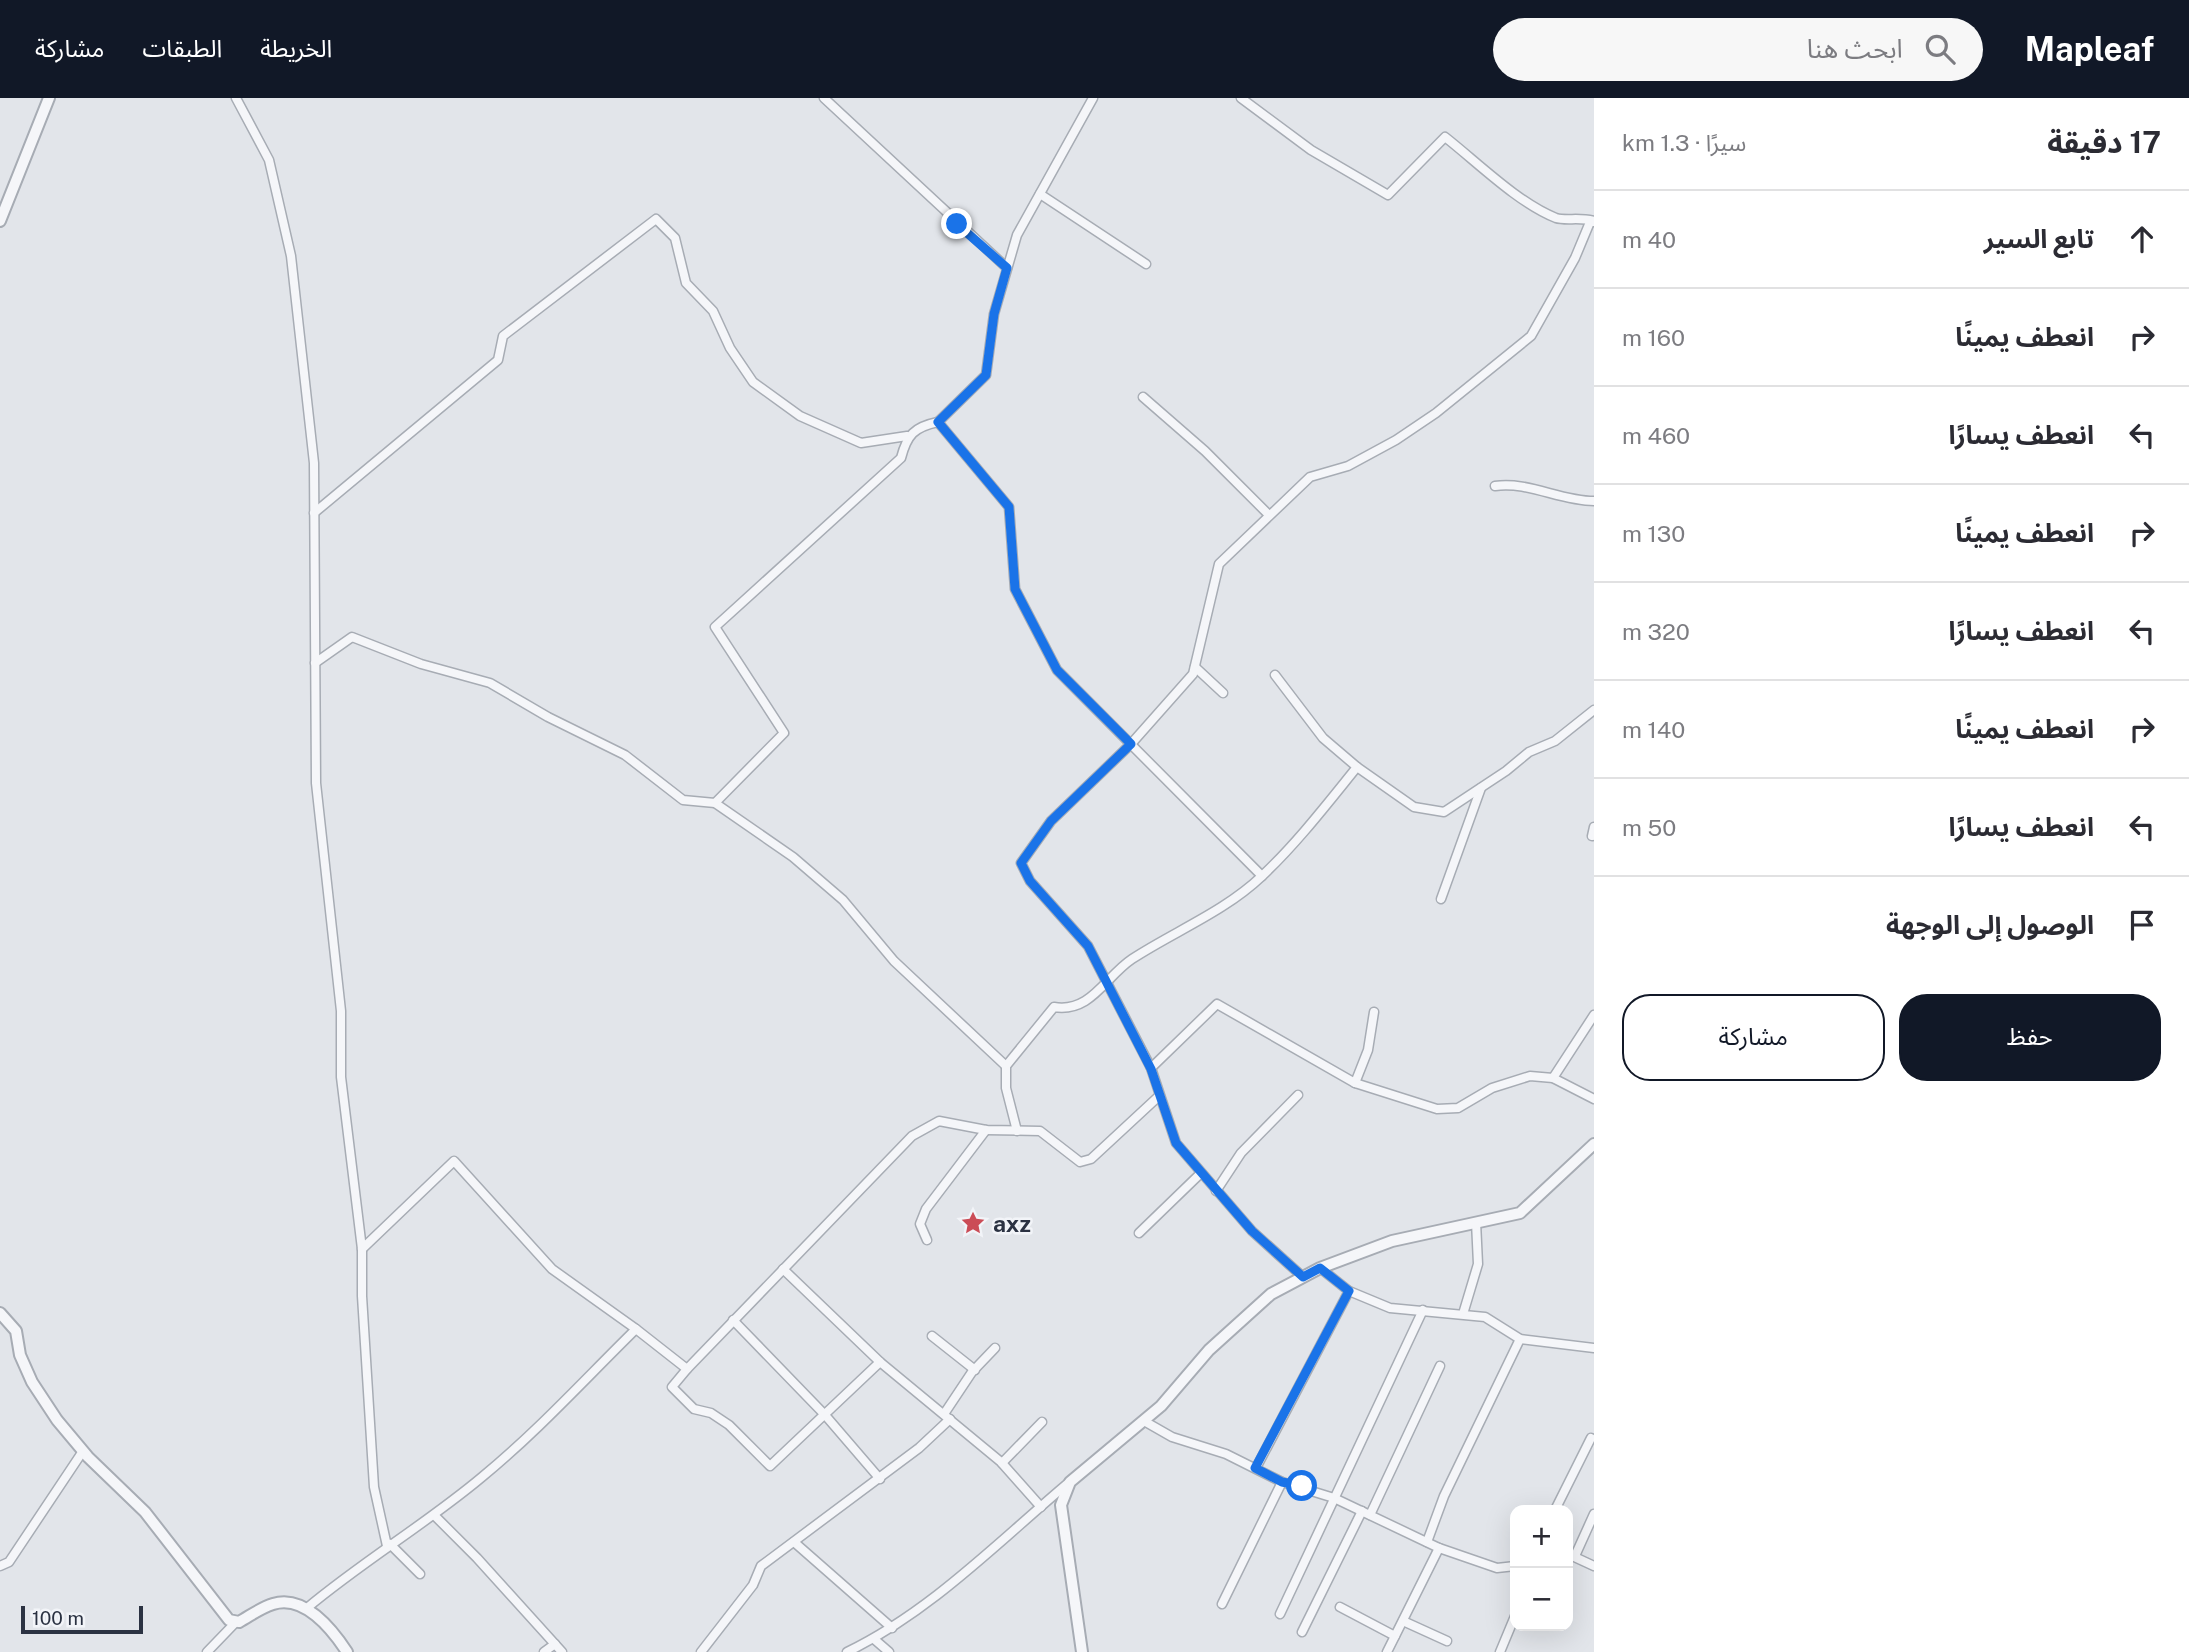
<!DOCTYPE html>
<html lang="ar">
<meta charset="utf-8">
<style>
:root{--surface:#fff;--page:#f7f7f7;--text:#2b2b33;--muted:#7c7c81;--line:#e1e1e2;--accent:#111827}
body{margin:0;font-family:"Public Sans","Noto Sans Arabic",sans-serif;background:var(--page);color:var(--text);direction:rtl}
.controls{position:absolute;right:21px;bottom:21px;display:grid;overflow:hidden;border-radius:14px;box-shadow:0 7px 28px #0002}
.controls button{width:63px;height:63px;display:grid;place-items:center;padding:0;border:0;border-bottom:2px solid var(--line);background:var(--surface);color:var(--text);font:35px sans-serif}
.scale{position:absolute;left:21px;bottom:18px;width:122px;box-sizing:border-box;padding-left:7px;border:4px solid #2b3242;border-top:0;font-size:19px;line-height:24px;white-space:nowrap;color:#2b3242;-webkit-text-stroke:5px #f2f4f8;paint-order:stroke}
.stop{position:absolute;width:21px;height:21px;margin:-16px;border:5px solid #1a73e8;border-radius:50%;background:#fff}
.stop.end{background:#1a73e8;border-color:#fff;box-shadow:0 2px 7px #0008}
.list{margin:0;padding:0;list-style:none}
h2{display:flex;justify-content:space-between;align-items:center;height:91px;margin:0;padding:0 28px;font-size:30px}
h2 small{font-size:23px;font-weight:400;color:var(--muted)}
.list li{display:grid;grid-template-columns:46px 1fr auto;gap:21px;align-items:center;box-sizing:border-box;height:98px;padding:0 28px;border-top:2px solid var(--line)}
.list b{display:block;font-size:26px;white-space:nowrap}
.list em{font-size:23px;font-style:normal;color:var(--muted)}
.actions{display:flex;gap:14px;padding:21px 28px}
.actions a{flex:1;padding:16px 0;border:2px solid var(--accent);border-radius:28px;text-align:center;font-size:24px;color:var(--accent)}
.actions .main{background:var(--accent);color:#fff}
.icon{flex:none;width:38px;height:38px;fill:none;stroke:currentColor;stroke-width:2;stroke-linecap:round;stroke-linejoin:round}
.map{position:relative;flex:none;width:1594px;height:1554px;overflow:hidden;direction:ltr}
header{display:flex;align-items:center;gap:42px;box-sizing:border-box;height:98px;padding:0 35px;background:var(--accent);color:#fff}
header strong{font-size:33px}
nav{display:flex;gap:38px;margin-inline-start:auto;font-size:24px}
.search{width:490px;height:63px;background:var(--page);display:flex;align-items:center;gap:18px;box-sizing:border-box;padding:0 24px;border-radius:38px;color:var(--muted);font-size:26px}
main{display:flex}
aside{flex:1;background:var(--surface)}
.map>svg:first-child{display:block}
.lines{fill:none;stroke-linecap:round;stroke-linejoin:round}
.minor-casing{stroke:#a7acb4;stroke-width:11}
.tertiary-casing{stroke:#a7acb4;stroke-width:14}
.minor{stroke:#f5f6f9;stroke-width:8}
.tertiary{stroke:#f5f6f9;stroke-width:10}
.route{stroke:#1a73e8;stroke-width:9}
.labels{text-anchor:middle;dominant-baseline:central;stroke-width:5;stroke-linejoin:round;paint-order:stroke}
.poi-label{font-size:23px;font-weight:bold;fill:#2b3242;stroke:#f2f4f8;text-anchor:start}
</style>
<header>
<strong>Mapleaf</strong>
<div class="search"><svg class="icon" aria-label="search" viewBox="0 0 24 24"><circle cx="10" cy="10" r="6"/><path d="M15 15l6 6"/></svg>ابحث هنا</div>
<nav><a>الخريطة</a><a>الطبقات</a><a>مشاركة</a></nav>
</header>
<main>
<aside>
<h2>17 دقيقة<small>سيرًا · 1.3 km</small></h2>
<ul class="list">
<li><svg class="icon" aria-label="ahead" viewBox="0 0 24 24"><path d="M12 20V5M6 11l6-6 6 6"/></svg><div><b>تابع السير</b></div><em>40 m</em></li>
<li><svg class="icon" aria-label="right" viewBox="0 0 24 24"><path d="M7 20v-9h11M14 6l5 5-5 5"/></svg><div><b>انعطف يمينًا</b></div><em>160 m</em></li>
<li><svg class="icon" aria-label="left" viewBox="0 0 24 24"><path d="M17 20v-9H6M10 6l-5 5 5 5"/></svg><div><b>انعطف يسارًا</b></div><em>460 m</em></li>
<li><svg class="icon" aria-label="right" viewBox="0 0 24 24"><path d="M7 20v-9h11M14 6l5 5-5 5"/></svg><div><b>انعطف يمينًا</b></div><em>130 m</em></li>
<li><svg class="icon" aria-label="left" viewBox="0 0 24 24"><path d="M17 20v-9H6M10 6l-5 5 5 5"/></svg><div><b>انعطف يسارًا</b></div><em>320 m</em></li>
<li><svg class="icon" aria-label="right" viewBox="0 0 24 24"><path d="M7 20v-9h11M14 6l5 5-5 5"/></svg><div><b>انعطف يمينًا</b></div><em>140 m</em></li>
<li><svg class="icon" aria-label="left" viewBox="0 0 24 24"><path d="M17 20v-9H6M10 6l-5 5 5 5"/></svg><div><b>انعطف يسارًا</b></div><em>50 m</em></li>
<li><svg class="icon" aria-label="arrive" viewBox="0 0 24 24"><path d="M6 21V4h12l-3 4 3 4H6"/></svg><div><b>الوصول إلى الوجهة</b></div></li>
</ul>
<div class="actions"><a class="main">حفظ</a><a>مشاركة</a></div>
</aside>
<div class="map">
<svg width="1594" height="1554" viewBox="0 0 1594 1554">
<rect width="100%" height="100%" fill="#e2e5ea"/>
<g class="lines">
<g class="minor-casing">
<g id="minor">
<path d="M 236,0 L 269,62 L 291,158 L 314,365 L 316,685 L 341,913 L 341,979 L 362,1151 L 362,1198 L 374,1389 L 387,1448"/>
<path d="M 824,0 L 1007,170"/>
<path d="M 1093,0 L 1017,137 L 994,216 L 986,277 L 938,324 L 1009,409 L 1015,491 L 1057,572 L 1262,778"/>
<path d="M 1241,0 L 1311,52 L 1388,97 L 1445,39 C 1477,64 1518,105 1556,120 C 1565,123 1581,119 1594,123"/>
<path d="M 1040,96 L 1146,166"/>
<path d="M 1143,299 L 1205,353 L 1269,417"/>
<path d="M 1495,388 C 1528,383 1560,403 1594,403"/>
<path d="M 314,415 L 498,262 L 503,238 L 656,121 L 675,140 L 686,185 L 713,213 L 730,250 L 753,284 L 800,318 L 861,345 L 907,338"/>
<path d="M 315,565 L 352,539 L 421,566 L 490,585 L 548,619 L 625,657 L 683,702 L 715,705 L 793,759 L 843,802 L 894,863 L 1006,968"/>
<path d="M 1195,569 L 1223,595"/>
<path d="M 1275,577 L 1323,640 L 1357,669"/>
<path d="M 715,705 L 784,635 L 715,529 L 901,360 C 907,337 914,329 938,324"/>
<path d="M 1592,738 L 1594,729"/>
<path d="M 1441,801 L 1481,690"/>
<path d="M 1151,970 L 1217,906 L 1355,985 L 1437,1011 L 1458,1010 L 1492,990 L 1530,978 L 1553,980 L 1594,1001"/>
<path d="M 1553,980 L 1594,917"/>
<path d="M 1355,985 L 1368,952 L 1374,914"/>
<path d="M 1017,1033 L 1006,990 L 1006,968 L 1054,909 C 1091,915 1105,879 1132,861 C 1175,833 1224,814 1262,778 C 1297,745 1327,706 1357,669 L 1414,709 L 1444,714 L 1506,673 L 1529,654 L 1555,643 L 1594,612"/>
<path d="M 1216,1093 L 1241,1055 L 1298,997"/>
<path d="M 1139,1135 L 1201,1075"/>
<path d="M 927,1142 L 920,1126 L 926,1111 L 986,1032"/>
<path d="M 362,1151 L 454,1063 L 552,1171 L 636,1231 L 687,1271 L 912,1038 L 939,1023 L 986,1032 L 1040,1033 L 1080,1064 L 1091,1061 L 1159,998"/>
<path d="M 1320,1170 L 1349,1193 L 1390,1210 L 1485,1219 L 1520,1241 L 1594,1250"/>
<path d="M 783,1171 L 880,1264 L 1001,1364 L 1041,1409"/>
<path d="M 1303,1179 L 1252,1133 L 1176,1045 L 1151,970 L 1088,848 L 1030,783 L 1021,765 L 1051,723 L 1131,646 L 1193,576 L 1219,466 L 1310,379 L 1348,368 L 1396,342 L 1436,315 L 1531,238 L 1575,160 L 1590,124 L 1594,124"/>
<path d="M 1463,1216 L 1478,1166 L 1476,1124"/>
<path d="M 733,1222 L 825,1317 L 880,1381"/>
<path d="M 932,1238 L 975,1272"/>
<path d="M 687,1271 L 672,1289 L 694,1311 L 711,1315 L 729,1327 L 770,1368 L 880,1264"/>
<path d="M 944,1316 L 972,1274 L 995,1250"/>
<path d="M 1144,1323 L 1172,1339 L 1226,1356 L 1282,1384 L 1334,1400 L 1439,1450 L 1497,1470 L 1515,1468"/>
<path d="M 1002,1365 L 1042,1324"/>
<path d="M 1256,1370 L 1349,1193"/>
<path d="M 1555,1412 L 1591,1340"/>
<path d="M 434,1417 L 477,1460 L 562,1554"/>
<path d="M 1370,1417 L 1440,1268"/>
<path d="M 794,1444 L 892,1530"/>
<path d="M 1427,1444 L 1444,1398 L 1520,1241"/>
<path d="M 390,1446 L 420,1476"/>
<path d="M 1568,1456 L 1594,1468"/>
<path d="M 1575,1458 L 1594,1416"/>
<path d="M 0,1468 L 9,1464 L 83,1353"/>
<path d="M 1222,1506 L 1282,1384"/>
<path d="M 1340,1509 L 1395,1538"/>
<path d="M 307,1510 C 363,1463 426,1426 482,1379 C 537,1334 586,1280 636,1231"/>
<path d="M 1280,1516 L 1423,1212"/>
<path d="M 1403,1523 L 1447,1543"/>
<path d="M 1302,1534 L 1362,1413"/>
<path d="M 874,1541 L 889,1554"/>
<path d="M 207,1554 L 235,1525"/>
<path d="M 544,1554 L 555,1546"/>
<path d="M 701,1554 L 753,1487 L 761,1468 L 919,1350 L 950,1321"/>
<path d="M 847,1554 C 930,1514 997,1445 1067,1386"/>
<path d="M 1387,1554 L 1439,1450"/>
<path d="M 1500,1554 L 1515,1518"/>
</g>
</g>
<g class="tertiary-casing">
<g id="tertiary">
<path d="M 0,123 L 49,0"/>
<path d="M 0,1215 L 16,1233 L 20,1257 L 32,1284 L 57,1322 L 88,1359 L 145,1414 L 229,1522 L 239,1524 C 250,1518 260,1510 273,1506 C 304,1496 332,1531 347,1554"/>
<path d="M 1082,1554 L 1061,1407 L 1070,1384 L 1161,1308 L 1209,1252 L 1271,1196 L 1320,1170 L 1392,1143 L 1520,1115 L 1594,1046"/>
</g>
</g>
<use href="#minor" class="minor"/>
<use href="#tertiary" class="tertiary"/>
</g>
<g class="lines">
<path class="route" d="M 957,126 L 1007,170 L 994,216 L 986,277 L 938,324 L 1009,409 L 1015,491 L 1057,572 L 1131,646 L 1051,723 L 1021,765 L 1030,783 L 1088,848 L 1151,971 L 1176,1045 L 1252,1133 L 1303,1179 L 1320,1170 L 1349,1193 L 1255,1370 L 1282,1384 L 1302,1388"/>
</g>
<defs>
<g id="sight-bare" transform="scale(1.89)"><path d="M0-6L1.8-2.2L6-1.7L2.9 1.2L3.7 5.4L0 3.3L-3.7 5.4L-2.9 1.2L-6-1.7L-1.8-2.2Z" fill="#cb4c56" stroke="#f2f4f8" stroke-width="2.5" paint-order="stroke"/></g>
</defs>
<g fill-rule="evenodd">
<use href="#sight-bare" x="973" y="1125"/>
</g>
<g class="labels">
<g class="poi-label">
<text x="993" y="1125">axz</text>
</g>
</g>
</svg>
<div class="controls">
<button>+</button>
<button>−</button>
</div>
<div class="scale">100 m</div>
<div class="stop" style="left:1302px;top:1388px"></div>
<div class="stop end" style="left:957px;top:126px"></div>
</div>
</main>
